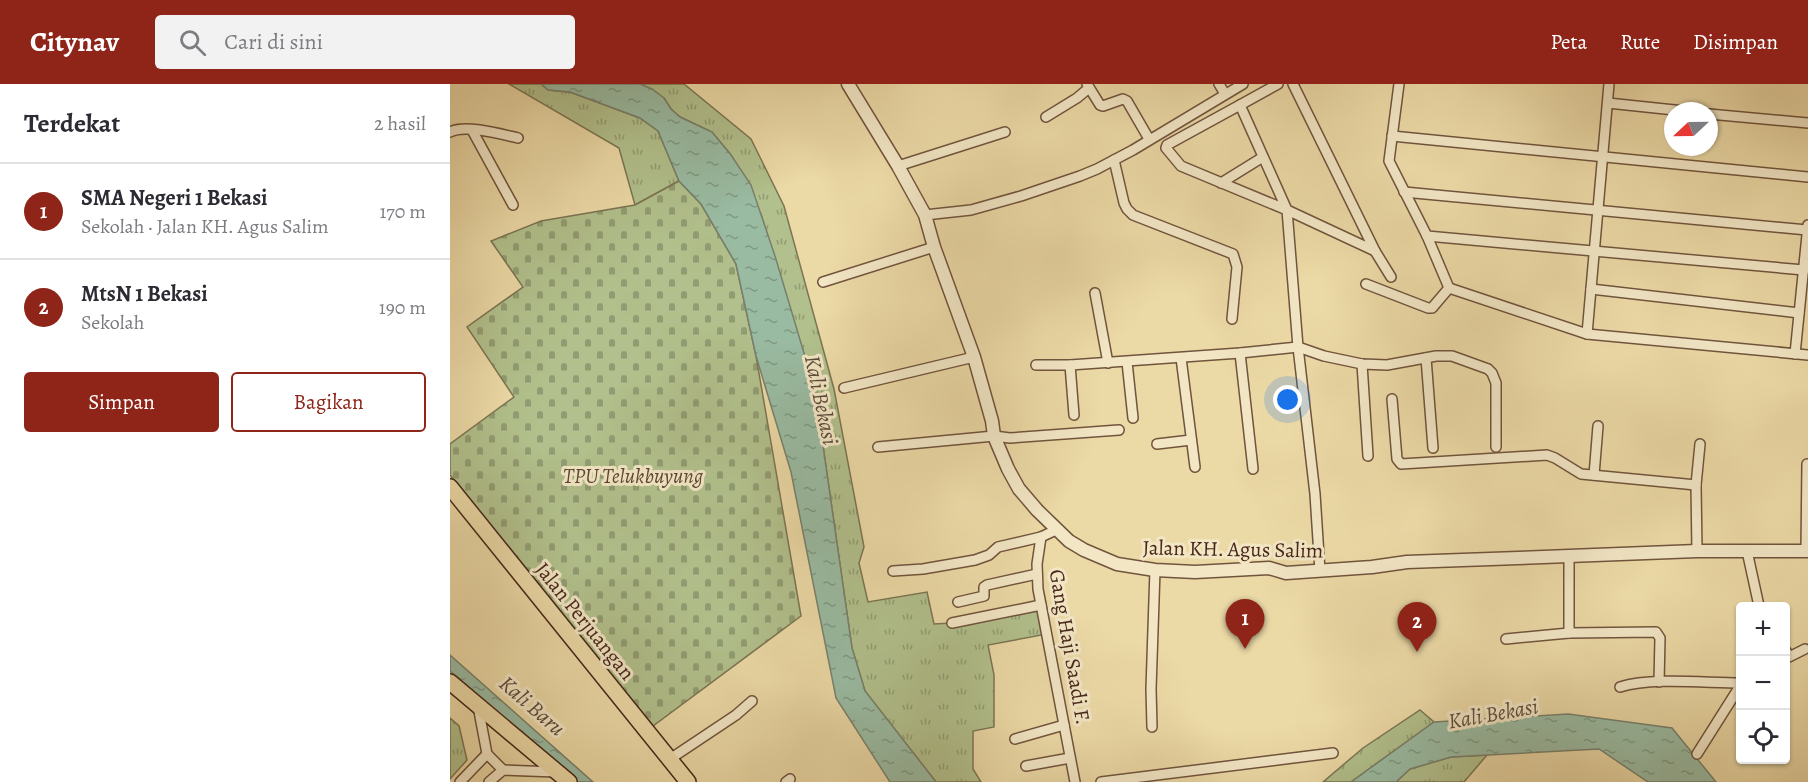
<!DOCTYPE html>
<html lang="id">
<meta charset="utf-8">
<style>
:root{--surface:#fff;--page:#f2f2f3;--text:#2b2b33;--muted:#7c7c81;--line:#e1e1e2;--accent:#8f2418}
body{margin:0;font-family:Alegreya,serif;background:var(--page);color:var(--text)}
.controls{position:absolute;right:18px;bottom:18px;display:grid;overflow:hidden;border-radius:6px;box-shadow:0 2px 4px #0004}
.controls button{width:54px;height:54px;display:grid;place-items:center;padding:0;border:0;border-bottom:2px solid var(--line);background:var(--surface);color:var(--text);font:30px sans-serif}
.compass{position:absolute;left:1214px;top:18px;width:54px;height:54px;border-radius:50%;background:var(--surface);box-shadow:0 2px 4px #0004;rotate:248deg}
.you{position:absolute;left:838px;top:316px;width:21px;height:21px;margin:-15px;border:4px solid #fff;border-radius:50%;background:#1a73e8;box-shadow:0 0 0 9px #1a73e833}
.badge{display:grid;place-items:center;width:39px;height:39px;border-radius:50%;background:var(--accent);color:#fff;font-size:20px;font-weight:700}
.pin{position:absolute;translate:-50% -50px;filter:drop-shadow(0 2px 3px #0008)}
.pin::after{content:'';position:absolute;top:32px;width:21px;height:18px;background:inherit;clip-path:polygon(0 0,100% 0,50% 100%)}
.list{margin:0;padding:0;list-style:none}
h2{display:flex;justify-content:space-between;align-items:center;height:78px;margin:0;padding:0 24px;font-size:26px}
h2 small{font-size:20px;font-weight:400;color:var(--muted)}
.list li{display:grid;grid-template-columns:39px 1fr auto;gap:18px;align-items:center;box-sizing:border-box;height:96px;padding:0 24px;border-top:2px solid var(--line)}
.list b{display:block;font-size:22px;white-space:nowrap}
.list p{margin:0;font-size:20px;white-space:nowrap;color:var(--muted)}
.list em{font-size:20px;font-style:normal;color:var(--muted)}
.actions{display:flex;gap:12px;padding:18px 24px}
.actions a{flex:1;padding:14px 0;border:2px solid var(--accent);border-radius:6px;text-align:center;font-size:21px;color:var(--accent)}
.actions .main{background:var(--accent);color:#fff}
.icon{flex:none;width:33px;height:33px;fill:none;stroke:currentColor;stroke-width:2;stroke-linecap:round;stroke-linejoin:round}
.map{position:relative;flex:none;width:1358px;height:698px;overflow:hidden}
header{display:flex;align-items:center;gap:36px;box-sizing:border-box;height:84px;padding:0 30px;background:var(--accent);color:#fff}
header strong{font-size:28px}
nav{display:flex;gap:33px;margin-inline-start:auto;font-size:21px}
.search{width:420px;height:54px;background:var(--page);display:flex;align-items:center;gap:15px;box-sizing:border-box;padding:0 21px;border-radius:6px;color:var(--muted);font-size:22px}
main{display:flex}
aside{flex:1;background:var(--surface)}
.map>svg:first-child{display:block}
.grass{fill:url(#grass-tufts);stroke:#7c7453;stroke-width:1.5}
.cemetery{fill:url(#cemetery-stones);stroke:#7c7453;stroke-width:1.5}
.water{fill:url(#water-ripples);stroke:#79806c;stroke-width:1.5}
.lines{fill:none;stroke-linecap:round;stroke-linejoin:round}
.minor-casing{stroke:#71543d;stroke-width:12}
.tertiary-casing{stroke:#71543d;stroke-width:15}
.primary-casing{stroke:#48271a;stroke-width:18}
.minor{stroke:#f2e6c5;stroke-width:9}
.tertiary{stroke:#f2e6c5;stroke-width:12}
.primary{stroke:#ebd9a6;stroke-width:15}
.labels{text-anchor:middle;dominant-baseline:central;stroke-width:6;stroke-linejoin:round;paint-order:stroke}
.park-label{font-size:21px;font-style:italic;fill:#5d4631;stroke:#f2e6c5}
.street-label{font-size:21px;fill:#48271a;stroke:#f2e6c5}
.water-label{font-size:22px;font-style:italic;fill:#5c4c3c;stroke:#f2e6c5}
</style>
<header>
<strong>Citynav</strong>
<div class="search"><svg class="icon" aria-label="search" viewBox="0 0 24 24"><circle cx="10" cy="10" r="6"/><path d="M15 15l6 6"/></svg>Cari di sini</div>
<nav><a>Peta</a><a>Rute</a><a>Disimpan</a></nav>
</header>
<main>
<aside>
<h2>Terdekat<small>2 hasil</small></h2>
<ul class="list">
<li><span class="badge">1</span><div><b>SMA Negeri 1 Bekasi</b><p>Sekolah · Jalan KH. Agus Salim</p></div><em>170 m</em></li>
<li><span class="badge">2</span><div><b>MtsN 1 Bekasi</b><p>Sekolah</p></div><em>190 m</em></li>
</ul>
<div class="actions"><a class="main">Simpan</a><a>Bagikan</a></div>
</aside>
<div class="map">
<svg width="1358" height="698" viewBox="0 0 1358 698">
<defs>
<pattern id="grass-tufts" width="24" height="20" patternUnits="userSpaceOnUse" patternTransform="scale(1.5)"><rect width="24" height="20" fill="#b1c08c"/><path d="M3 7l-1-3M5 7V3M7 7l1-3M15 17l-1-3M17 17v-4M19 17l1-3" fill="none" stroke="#929c72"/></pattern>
<pattern id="cemetery-stones" width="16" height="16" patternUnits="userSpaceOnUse" patternTransform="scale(1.5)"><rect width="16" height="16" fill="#b1c08c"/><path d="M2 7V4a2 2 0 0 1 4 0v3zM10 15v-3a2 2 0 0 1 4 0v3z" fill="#929c72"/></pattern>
<pattern id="water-ripples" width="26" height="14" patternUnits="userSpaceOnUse" patternTransform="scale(1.5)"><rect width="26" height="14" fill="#99bba2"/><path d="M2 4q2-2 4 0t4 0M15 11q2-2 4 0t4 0" fill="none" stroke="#7f9883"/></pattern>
</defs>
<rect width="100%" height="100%" fill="#ebd9a6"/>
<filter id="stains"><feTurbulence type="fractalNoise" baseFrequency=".00333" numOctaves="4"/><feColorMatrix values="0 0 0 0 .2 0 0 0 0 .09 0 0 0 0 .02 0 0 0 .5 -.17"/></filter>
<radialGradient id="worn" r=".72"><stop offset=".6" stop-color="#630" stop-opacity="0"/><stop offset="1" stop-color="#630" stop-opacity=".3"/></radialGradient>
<g class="grass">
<path d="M 59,0 L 91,0 L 99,6 L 120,8 L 190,34 L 208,47 L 229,97 L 185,121 L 169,64 Z"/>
<path d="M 190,0 L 234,0 L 301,55 L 334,122 L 384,305 L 414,463 L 409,479 L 418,518 L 477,508 L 484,540 L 502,539 L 591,521 L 597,550 L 538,561 L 544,591 L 544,643 L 523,647 L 523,685 L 531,698 L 486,698 L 415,607 L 402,564 L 365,306 L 311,130 L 281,71 L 262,48 L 230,33 L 221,25 L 214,14 Z"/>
<path d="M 970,626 L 984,638 L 901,698 L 873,698 L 913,664 Z"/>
<path d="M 0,634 L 9,642 L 17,676 L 0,695 Z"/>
<path d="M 1037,671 L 1014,698 L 946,698 L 960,685 L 1001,673 Z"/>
</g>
<path class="cemetery" d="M 229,97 L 251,120 L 286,180 L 306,272 L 351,532 L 203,642 L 0,391 L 0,360 L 64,313 L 17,243 L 73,203 L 41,157 L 91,137 L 185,121 Z"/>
<g class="water">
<path d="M 91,0 L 190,0 L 202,5 L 214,14 L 221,25 L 230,33 L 262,48 L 281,71 L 301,101 L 325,172 L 365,306 L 402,564 L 415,607 L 486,698 L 440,698 L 386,614 L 341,388 L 306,272 L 286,180 L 251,120 L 229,97 L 208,47 L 190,34 L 120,8 L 98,6 Z"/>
<path d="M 0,571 L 143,698 L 127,698 L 0,587 Z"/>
<path d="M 1118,630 L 1222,644 L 1266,698 L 1198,698 L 1149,665 L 1001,673 L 960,685 L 946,698 L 901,698 L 984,638 Z"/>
</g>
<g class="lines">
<g class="minor-casing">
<g id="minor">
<path d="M 637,0 L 650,21 L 653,22 L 673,15 L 677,17 L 699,55"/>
<path d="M 769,0 L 775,10"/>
<path d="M 843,0 L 925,167 L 837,126 L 790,21 L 717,61 L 716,64 L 731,82 L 837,126 L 848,263 L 865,410 L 870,487"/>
<path d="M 949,0 L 939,77 L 977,152 L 1354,186"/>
<path d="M 1158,19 L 1234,27"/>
<path d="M 790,21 L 828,0"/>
<path d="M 1259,30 L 1358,39"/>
<path d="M 596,33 L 627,14 L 639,4"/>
<path d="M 22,46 L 63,121"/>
<path d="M 0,48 C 15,40 51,50 68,54"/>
<path d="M 942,52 L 1358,93"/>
<path d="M 664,76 L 674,119 L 677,125 L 683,131 L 783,170 L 787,183 L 782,235"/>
<path d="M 448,82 L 555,48"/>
<path d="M 771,99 L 813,73"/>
<path d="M 954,108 L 1357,146"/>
<path d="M 475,131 L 521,126 L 571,112 L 630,92 L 647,85 L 683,66 L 793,0"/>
<path d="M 925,167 L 941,193"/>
<path d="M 373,198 L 484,163"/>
<path d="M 916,200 L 978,224 L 982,224 L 999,204 L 977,152"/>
<path d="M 999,204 L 1137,250 L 1358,271"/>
<path d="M 1141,205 L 1349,229"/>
<path d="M 645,209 L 658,279"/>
<path d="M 1137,250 L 1159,0"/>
<path d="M 790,269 L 803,385"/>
<path d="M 1345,270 L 1358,141"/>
<path d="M 731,274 L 745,383"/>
<path d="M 976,274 L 983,364"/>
<path d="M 677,278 L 683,334"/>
<path d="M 912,280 L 918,372"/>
<path d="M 586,281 L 620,281"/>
<path d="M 394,304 L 524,273"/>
<path d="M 942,315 L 947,375 L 951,380 L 1097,371 L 1105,374 L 1131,390 L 1246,401"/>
<path d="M 624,331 L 620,281 L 790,269 L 848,263 L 874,272 L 912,280 L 937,281 L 986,272 L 1002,272 L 1038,285 L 1042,289 L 1046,299 L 1046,363"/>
<path d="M 707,360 L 741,356"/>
<path d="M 428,363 L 544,352 L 560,354 L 669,346"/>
<path d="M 1144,391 L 1148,342"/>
<path d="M 608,445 L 591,453 L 587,480 L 588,505 L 625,698"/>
<path d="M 1356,466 L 1357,380"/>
<path d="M 1247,467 L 1246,401 L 1250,360"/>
<path d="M 1297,467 L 1309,522"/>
<path d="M 1119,473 L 1119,549"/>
<path d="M 443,487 L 473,485 L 525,476 L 539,471 L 548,463 L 591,453"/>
<path d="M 508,518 L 534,512 L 534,503 L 537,501 L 587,490"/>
<path d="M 502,539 L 591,521"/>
<path d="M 1056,555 L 1119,549 L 1206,548 L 1210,554 L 1209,598"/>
<path d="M 1336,567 L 1339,573 L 1355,565"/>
<path d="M 1170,603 C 1203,593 1255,599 1290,599"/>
<path d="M 702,643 L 701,605 L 705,486"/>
<path d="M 565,655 L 614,641"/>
<path d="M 37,670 L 53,686"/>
<path d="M 1247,670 L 1290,602"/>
<path d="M 220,675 L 286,631 L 302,617"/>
<path d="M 576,682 L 620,674"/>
<path d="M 10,698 L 37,670 L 28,622"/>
<path d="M 39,698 L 53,686 L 106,688"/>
<path d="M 336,698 L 340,695"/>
<path d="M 651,698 L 883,669"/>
</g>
</g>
<g class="tertiary-casing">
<path id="tertiary" d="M 398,0 L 448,82 L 475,131 L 484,163 L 524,273 L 542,337 L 544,352 L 558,385 L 569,405 L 587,426 L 619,457 L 634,466 L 667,480 L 705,486 L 745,488 L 819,484 L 836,489 L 922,483 L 957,478 L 1068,474 L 1247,467 L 1358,467"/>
</g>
<g class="primary-casing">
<g id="primary">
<path d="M 0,403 L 238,698"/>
<path d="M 0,598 L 119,698"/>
</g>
</g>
<use href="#minor" class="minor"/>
<use href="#tertiary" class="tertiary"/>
<use href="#primary" class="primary"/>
</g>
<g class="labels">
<g class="park-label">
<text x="183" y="392">TPU Telukbuyung</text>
</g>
<g class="street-label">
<text transform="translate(783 465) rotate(1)">Jalan KH. Agus Salim</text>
<text transform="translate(135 537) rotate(51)">Jalan Perjuangan</text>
<text transform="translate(620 563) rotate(80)">Gang Haji Saadi F.</text>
</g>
<g class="water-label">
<text transform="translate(371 316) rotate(78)">Kali Bekasi</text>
<text transform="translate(82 622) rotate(41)">Kali Baru</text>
<text transform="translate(1043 630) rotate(-10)">Kali Bekasi</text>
</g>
</g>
<rect width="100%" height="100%" filter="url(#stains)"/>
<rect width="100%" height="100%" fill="url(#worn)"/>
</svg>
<div class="controls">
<button>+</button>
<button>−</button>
<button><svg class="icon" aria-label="locate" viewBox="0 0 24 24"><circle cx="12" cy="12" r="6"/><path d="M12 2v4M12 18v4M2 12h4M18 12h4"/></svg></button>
</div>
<svg class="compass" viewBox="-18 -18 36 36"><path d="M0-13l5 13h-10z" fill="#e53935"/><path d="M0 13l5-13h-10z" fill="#7c7c81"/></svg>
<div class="you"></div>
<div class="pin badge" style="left:795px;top:565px">1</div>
<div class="pin badge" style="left:967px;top:568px">2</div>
</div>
</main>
